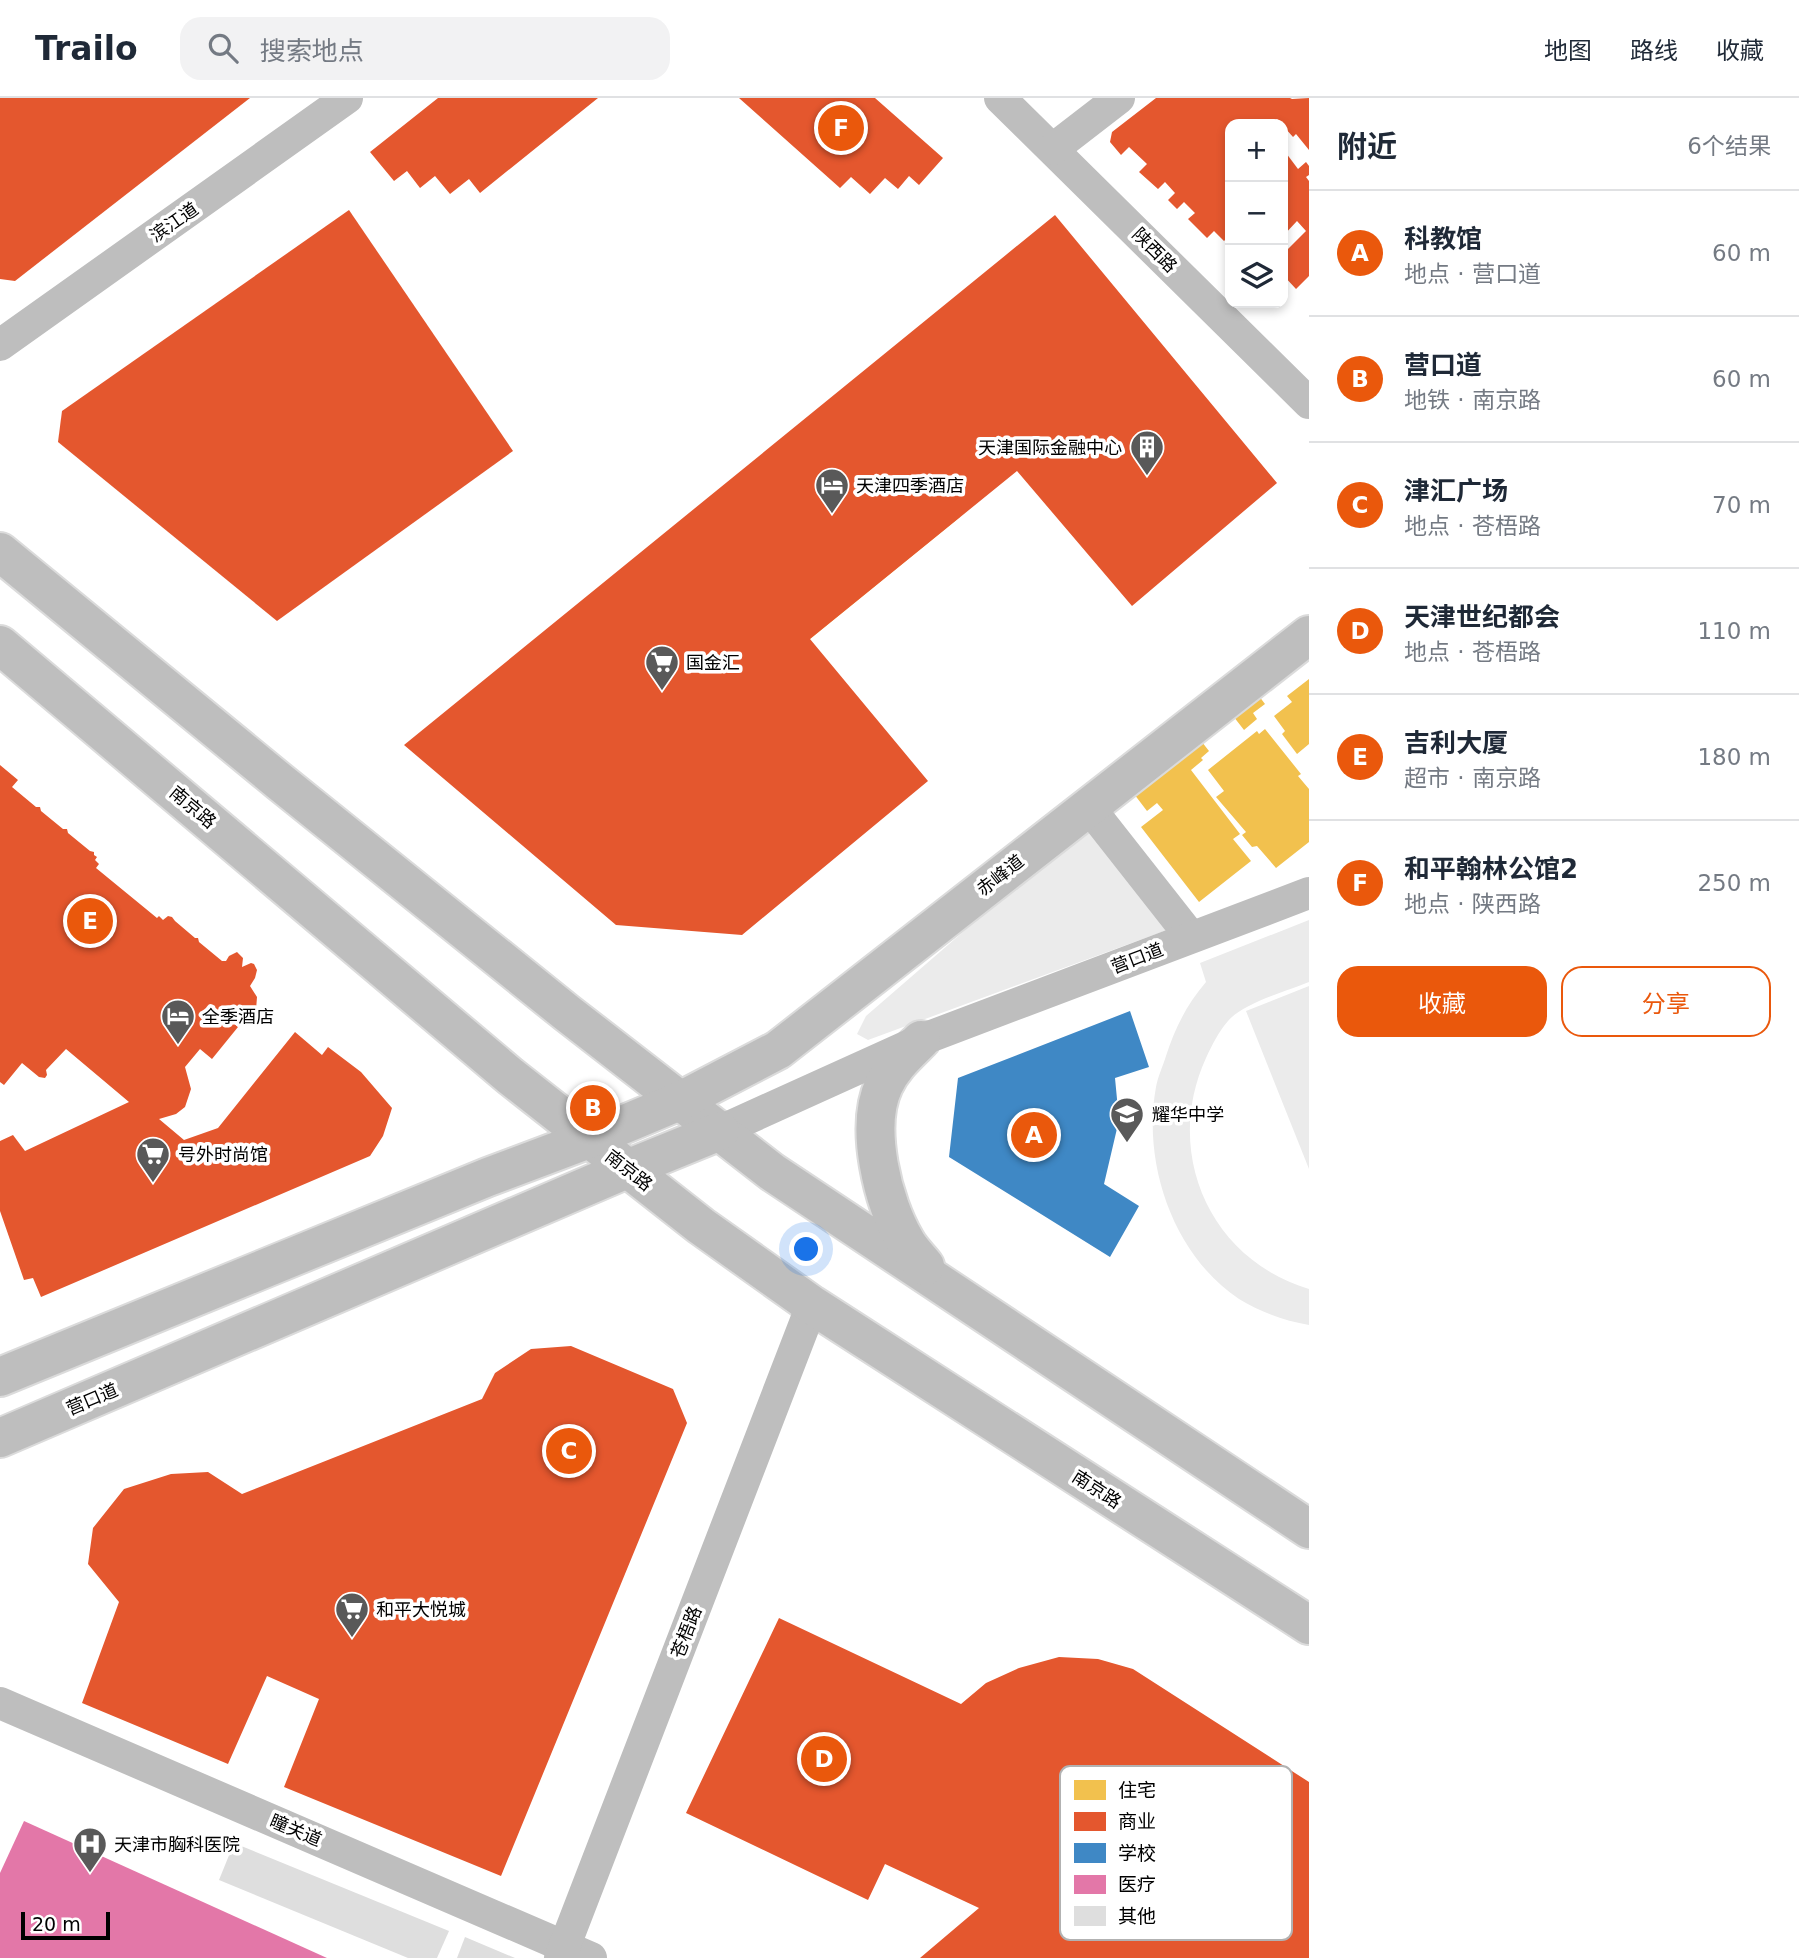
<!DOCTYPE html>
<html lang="zh">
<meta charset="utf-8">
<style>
:root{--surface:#fff;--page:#f2f2f3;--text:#1f2937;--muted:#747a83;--line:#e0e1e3;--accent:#ea580c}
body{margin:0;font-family:"DejaVu Sans","Noto Sans SC",sans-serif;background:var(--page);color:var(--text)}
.controls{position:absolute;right:21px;top:21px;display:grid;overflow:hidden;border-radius:14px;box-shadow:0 4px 10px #0003}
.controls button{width:63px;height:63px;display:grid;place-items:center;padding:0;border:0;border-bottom:2px solid var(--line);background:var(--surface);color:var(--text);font:35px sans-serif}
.scale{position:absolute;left:21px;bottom:18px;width:89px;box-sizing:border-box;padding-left:7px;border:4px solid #000;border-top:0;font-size:19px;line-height:24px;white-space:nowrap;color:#000;-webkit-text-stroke:5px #fff;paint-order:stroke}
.you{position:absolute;left:807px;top:1152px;width:24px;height:24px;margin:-18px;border:5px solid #fff;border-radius:50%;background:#1a73e8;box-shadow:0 0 0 10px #1a73e833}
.badge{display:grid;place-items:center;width:46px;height:46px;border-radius:50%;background:var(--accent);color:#fff;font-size:23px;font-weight:700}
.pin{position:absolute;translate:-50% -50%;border:4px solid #fff;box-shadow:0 2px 7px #0006}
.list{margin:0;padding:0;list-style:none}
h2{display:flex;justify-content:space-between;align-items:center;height:91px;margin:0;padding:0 28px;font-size:30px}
h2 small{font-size:23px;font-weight:400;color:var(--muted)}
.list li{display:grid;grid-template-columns:46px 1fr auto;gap:21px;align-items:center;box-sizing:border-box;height:126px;padding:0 28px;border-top:2px solid var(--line)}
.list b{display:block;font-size:26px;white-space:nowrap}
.list p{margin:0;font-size:23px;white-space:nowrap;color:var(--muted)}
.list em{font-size:23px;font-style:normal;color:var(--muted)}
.actions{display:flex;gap:14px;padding:21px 28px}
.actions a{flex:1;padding:16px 0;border:2px solid var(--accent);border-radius:21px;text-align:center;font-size:24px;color:var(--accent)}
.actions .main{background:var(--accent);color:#fff}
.icon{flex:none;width:38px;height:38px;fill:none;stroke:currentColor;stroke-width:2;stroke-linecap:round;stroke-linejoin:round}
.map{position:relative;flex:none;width:1309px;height:1860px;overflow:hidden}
header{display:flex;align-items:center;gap:42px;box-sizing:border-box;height:98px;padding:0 35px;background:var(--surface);border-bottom:2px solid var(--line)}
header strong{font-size:33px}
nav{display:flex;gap:38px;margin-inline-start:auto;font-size:24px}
.search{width:490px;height:63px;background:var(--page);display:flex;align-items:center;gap:18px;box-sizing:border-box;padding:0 24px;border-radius:21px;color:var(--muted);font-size:26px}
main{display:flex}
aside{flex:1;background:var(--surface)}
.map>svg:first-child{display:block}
.green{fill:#ebebeb}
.homes{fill:#f2c14e}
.shops{fill:#e4572e}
.schools{fill:#3f88c5}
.health{fill:#e377a8}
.building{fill:#dedede}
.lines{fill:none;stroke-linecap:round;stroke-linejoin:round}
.major-casing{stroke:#dbdbdb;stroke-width:42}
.minor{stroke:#bebebe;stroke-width:32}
.major{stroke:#bebebe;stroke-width:38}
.labels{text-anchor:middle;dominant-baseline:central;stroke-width:7;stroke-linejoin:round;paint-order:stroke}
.street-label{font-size:18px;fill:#000;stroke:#fff}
.poi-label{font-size:18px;fill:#000;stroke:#fff;text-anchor:start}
.key{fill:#fff;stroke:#b2b2b2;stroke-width:2}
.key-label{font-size:19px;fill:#000}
</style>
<header>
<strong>Trailo</strong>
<div class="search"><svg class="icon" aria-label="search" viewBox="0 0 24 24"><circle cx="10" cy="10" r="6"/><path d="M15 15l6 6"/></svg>搜索地点</div>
<nav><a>地图</a><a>路线</a><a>收藏</a></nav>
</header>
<main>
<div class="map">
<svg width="1309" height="1860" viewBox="0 0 1309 1860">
<rect width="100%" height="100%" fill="#fff"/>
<g class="green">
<path d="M 1085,728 L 1167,832 L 868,942 L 857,936 L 866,918 Z"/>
<path d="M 1309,822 L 1309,884 C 1287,893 1243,905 1228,923 C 1219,933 1212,947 1206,960 C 1163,1054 1209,1161 1309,1191 L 1309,1227 C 1285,1223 1260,1214 1239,1201 C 1173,1157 1142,1065 1156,989 C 1158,978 1163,968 1166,958 C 1175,930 1187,906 1206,884 L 1200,865 Z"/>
<path d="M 1309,888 L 1309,1071 L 1246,913 Z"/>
</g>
<g class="homes">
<path d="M 856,292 L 960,419 L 810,541 L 705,414 Z"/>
<path d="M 1309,581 L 1309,646 L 1297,656 L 1282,636 L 1285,633 L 1274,618 L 1292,604 L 1287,598 Z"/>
<path d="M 1256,594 L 1265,606 L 1253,615 L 1257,621 L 1244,632 L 1230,614 Z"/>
<path d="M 1265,631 L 1301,676 L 1298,678 L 1309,691 L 1309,744 L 1276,770 L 1257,748 L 1252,749 L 1242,737 L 1246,734 L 1216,699 L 1224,693 L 1208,672 L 1257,633 L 1259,636 Z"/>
<path d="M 1198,639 L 1209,653 L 1201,660 L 1203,662 L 1191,672 L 1240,736 L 1233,741 L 1251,763 L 1199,804 L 1141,729 L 1163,712 L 1157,705 L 1147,713 L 1131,692 Z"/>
</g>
<g class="shops">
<path d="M 0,0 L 250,0 L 15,183 L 0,181 Z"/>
<path d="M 438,0 L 598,0 L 480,95 L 469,81 L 450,96 L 435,78 L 420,90 L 407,73 L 394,83 L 370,54 Z"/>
<path d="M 739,0 L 875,0 L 943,60 L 919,87 L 909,78 L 898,91 L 885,80 L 870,96 L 851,79 L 840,90 Z"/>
<path d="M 1156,0 L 1290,0 L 1292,1 L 1309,0 L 1309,52 L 1296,36 L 1293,39 L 1277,21 L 1271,26 L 1230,26 L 1230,137 L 1224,143 L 1214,133 L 1207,140 L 1188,121 L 1195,115 L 1184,104 L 1177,111 L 1168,102 L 1175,95 L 1165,84 L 1158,91 L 1139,74 L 1147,66 L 1129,49 L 1121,57 L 1110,44 L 1112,34 Z"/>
<path d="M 1283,51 L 1298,71 L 1306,64 L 1309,68 L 1309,77 L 1306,79 L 1309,83 L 1309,178 L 1296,191 L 1283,177 L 1283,156 L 1306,133 L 1297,123 L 1283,138 Z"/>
<path d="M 349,112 L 513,353 L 277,523 L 58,344 L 62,313 Z"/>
<path d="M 1055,117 L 1277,385 L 1132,508 L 1017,373 L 810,541 L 928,683 L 742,837 L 616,827 L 404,647 Z"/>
<path d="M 0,667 L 18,682 L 12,689 L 36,709 L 40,709 L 41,713 L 63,731 L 67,731 L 68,735 L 90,753 L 94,754 L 94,757 L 97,759 L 95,762 L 99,766 L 96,770 L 157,820 L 159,818 L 163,822 L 168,818 L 172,819 L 175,823 L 195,840 L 198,840 L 199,844 L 222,863 L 226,863 L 229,858 L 237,854 L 243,860 L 242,869 L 251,865 L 254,866 L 257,872 L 255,880 L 250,888 L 257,899 L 256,912 L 253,917 L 242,923 L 230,922 L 238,929 L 212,961 L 200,951 L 185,969 L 191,991 L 185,1009 L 176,1016 L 159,1021 L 184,1042 L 218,1030 L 295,934 L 322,957 L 328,949 L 361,974 L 392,1010 L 383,1038 L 370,1058 L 41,1199 L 33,1180 L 24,1182 L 0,1113 L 0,1043 L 13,1037 L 25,1053 L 129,1004 L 66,951 L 46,972 L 47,977 L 45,980 L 39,979 L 22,965 L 4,987 L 0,984 Z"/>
<path d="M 571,1248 L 673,1291 L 687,1325 L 501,1778 L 284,1689 L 319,1601 L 267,1578 L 228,1666 L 82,1605 L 119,1504 L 88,1466 L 93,1430 L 124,1391 L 171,1376 L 208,1374 L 242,1396 L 482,1301 L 495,1275 L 531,1251 Z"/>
<path d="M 779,1520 L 961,1606 L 986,1585 L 1019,1570 L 1059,1559 L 1098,1561 L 1133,1571 L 1309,1684 L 1309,1860 L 920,1860 L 979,1810 L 885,1766 L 868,1802 L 686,1715 Z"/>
</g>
<path class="schools" d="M 1130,913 L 1149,969 L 1115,980 L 1119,1022 L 1104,1086 L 1139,1108 L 1110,1159 L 949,1059 L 958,980 Z"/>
<path class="health" d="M 24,1723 L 327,1860 L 0,1860 L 0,1775 Z"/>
<g class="building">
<path d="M 234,1745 L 449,1833 L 437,1860 L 408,1860 L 219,1782 Z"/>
<path d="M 465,1839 L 515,1860 L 457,1860 Z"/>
</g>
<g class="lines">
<g class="major-casing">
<g id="major">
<path d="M 0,454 L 280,684 L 567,915 L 772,1074 L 1309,1431"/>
<path d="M 0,547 L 510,978 L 701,1128 L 812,1207 L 1309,1527"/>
<path d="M 921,942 C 907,956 893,968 884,987 C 864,1029 883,1105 905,1142 C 910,1152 919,1160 925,1168"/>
<path d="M 0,1279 L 488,1079 L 589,1041 L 682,1002 L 778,952 L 1309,537"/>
<path d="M 0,1340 L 627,1071 L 720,1033"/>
</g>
</g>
<g class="minor">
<path d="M 1000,0 L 1309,305"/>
<path d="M 1053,51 L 1119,0"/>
<path d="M 0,247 L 347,0"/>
<path d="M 1088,708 L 1191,839"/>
<path d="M 720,1033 L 921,942 L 1309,795"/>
<path d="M 0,1605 L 591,1860"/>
<path d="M 560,1860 L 812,1207"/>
</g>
<use href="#major" class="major"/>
</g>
<defs>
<g id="building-pin" transform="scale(1.75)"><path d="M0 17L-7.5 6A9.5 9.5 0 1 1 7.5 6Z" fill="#595959" stroke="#fff"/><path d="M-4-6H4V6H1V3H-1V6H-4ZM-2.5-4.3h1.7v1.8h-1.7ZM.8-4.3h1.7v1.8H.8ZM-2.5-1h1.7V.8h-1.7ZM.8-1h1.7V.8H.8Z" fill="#fff"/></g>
<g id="hotel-pin" transform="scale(1.75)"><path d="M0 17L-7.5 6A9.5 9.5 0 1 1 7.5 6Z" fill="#595959" stroke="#fff"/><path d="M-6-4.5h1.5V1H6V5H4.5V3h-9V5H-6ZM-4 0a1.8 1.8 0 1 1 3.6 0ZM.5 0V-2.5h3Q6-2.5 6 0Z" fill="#fff"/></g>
<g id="supermarket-pin" transform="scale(1.75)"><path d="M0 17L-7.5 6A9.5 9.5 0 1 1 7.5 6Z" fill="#595959" stroke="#fff"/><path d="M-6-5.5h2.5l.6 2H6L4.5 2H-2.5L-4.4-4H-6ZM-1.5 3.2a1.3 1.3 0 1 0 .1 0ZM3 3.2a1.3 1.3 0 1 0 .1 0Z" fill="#fff"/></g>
<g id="school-pin" transform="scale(1.75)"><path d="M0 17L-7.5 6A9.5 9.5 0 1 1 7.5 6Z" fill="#595959" stroke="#fff"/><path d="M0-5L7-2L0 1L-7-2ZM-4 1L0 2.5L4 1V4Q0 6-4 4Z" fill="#fff"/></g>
<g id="hospital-pin" transform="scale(1.75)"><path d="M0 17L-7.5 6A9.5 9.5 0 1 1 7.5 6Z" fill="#595959" stroke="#fff"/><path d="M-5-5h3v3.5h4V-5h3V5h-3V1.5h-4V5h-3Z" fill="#fff"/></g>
</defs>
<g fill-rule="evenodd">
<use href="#building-pin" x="1147" y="349"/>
<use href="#hotel-pin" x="832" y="387"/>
<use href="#supermarket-pin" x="662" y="564"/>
<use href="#hotel-pin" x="178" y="918"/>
<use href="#school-pin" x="1127" y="1016"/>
<use href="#supermarket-pin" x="153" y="1056"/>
<use href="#supermarket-pin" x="352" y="1511"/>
<use href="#hospital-pin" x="90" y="1746"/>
</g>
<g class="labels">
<g class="street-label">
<text transform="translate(174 124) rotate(-35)">滨江道</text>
<text transform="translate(1155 152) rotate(45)">陕西路</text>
<text transform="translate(193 709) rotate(40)">南京路</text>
<text transform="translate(1000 777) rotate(-38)">赤峰道</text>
<text transform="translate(1137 860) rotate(-21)">营口道</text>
<text transform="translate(629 1072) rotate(38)">南京路</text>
<text transform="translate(92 1301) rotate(-23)">营口道</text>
<text transform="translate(1097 1391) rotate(33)">南京路</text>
<text transform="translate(686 1534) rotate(-69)">苍梧路</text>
<text transform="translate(296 1732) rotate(23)">瞳关道</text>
</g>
<g class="poi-label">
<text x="1122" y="349" text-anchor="end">天津国际金融中心</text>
<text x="856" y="387">天津四季酒店</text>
<text x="686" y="564">国金汇</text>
<text x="202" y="918">全季酒店</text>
<text x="1152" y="1016">耀华中学</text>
<text x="178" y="1056">号外时尚馆</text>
<text x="376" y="1511">和平大悦城</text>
<text x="114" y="1746">天津市胸科医院</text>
</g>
</g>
<rect x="1060" y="1668" width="232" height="174" rx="10" class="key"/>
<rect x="1074" y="1682" width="32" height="20" fill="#f2c14e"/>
<rect x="1074" y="1714" width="32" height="19" fill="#e4572e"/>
<rect x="1074" y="1745" width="32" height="20" fill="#3f88c5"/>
<rect x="1074" y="1777" width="32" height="19" fill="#e377a8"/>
<rect x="1074" y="1808" width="32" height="20" fill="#dedede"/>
<g class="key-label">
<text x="1118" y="1699">住宅</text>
<text x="1118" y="1730">商业</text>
<text x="1118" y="1762">学校</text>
<text x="1118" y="1793">医疗</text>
<text x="1118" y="1825">其他</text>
</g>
</svg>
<div class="controls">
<button>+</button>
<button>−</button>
<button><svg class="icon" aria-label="layers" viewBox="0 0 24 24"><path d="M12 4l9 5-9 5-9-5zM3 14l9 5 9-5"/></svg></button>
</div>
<div class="scale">20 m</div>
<div class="you"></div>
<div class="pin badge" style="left:1034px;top:1037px">A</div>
<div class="pin badge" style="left:593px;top:1010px">B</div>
<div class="pin badge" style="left:569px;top:1353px">C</div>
<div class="pin badge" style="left:824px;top:1661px">D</div>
<div class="pin badge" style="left:90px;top:823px">E</div>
<div class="pin badge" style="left:841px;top:30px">F</div>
</div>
<aside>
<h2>附近<small>6个结果</small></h2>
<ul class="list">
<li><span class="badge">A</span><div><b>科教馆</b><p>地点 · 营口道</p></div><em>60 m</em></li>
<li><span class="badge">B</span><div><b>营口道</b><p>地铁 · 南京路</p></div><em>60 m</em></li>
<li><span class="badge">C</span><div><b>津汇广场</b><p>地点 · 苍梧路</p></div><em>70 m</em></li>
<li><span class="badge">D</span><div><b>天津世纪都会</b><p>地点 · 苍梧路</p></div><em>110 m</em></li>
<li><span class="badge">E</span><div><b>吉利大厦</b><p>超市 · 南京路</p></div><em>180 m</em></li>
<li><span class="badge">F</span><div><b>和平翰林公馆2</b><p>地点 · 陕西路</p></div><em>250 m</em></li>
</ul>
<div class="actions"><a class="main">收藏</a><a>分享</a></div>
</aside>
</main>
